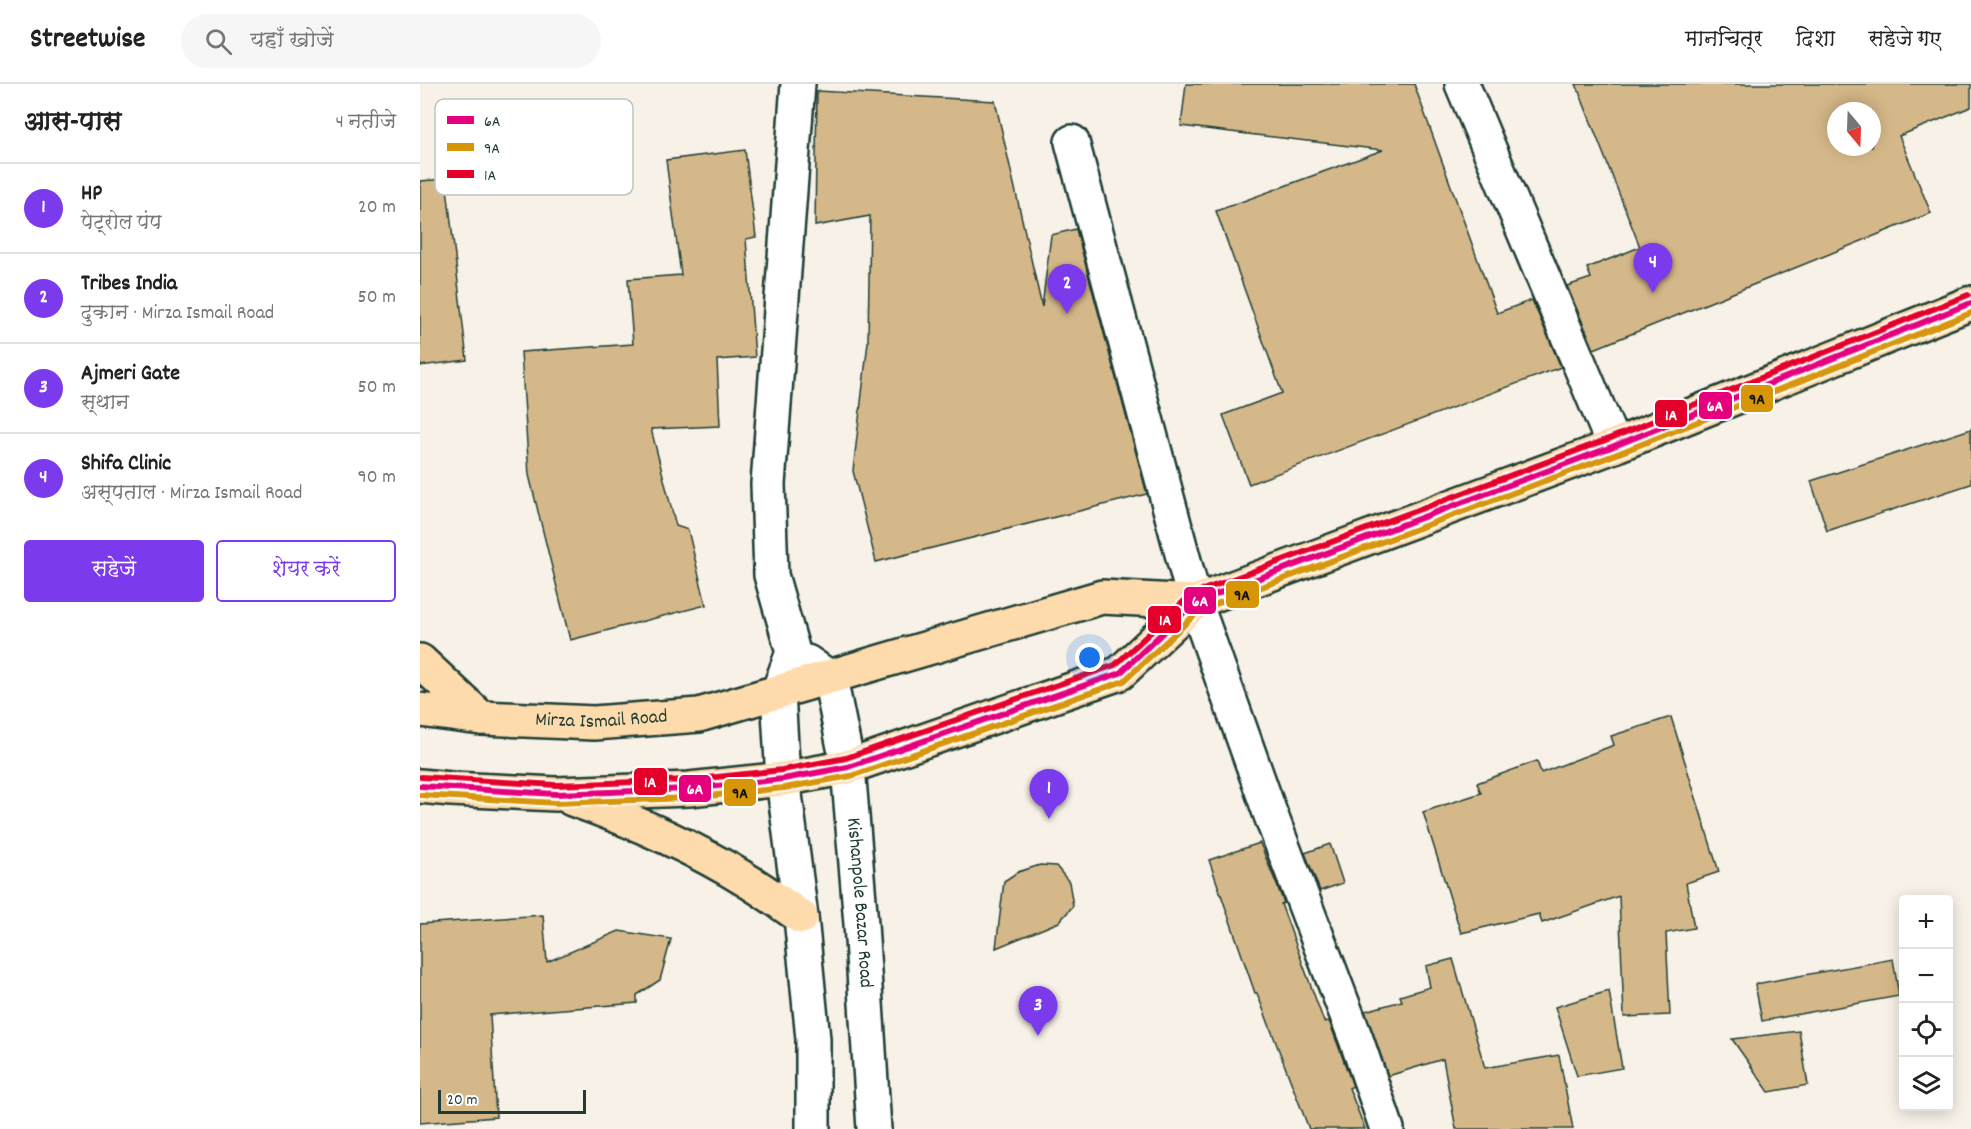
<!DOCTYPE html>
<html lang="hi">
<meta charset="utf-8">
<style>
:root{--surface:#fff;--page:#f6f6f6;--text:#222;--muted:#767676;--line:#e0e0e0;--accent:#7c3aed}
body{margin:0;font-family:Dekko,"Playpen Sans Deva",sans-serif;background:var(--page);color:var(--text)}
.controls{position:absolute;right:18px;bottom:18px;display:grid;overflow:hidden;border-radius:6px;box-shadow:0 3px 15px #0003}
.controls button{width:54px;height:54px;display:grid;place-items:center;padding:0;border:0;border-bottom:2px solid var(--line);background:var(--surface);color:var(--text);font:30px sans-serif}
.compass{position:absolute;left:1407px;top:18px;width:54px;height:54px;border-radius:50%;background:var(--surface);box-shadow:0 3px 15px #0003;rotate:161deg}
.scale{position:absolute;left:18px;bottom:15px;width:148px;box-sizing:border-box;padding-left:6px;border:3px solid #1f3d34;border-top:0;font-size:16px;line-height:21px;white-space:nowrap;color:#1f3d34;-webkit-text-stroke:4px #fff;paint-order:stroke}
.you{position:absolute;left:670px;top:574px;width:21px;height:21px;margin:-15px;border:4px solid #fff;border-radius:50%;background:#1a73e8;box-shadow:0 0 0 9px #1a73e833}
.badge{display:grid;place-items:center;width:39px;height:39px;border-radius:50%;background:var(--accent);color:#fff;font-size:20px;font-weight:700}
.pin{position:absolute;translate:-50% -50px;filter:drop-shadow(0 2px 3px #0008)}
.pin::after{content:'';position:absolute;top:32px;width:21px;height:18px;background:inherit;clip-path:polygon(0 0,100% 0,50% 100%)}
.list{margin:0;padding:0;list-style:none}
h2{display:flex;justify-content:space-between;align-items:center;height:78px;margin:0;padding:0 24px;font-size:26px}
h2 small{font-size:20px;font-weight:400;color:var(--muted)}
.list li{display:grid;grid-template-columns:39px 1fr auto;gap:18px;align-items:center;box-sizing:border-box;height:90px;padding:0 24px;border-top:2px solid var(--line)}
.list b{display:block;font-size:22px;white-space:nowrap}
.list p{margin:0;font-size:20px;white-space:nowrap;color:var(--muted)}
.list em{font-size:20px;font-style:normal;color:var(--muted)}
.actions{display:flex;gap:12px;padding:18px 24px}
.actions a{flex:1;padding:14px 0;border:2px solid var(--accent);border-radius:6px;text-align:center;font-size:21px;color:var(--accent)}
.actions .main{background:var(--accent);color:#fff}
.icon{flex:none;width:33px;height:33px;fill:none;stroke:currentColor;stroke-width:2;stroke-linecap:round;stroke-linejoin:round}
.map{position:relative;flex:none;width:1551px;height:1045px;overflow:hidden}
header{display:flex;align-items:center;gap:36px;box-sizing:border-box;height:84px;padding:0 30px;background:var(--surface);border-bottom:2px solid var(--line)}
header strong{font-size:28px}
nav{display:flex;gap:33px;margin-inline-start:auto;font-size:21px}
.search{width:420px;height:54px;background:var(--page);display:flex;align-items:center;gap:15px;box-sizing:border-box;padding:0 21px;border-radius:33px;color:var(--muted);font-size:22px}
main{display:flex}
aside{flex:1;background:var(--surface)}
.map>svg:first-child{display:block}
.building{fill:#d5b889;stroke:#1f3d34;stroke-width:1.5;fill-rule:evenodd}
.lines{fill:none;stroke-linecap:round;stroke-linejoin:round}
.minor-casing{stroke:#1f3d34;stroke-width:38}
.highway-casing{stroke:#1f3d34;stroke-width:38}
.minor{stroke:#fff;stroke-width:33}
.highway{stroke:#fedbac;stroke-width:33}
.bus-1-casing{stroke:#fff;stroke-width:10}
.bus-2-casing{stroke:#fff;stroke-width:10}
.bus-3-casing{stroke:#fff;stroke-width:10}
.bus-1{stroke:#e5007d;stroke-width:6}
.bus-2{stroke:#d79608;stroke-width:6}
.bus-3{stroke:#e4002b;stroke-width:6}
.labels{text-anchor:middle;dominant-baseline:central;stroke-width:4.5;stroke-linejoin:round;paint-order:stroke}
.street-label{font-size:20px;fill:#1f3d34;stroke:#fff}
.key{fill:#fff;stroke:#bcc5c2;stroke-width:1.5}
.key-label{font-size:16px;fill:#1f3d34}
.line-badge{stroke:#fff;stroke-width:2}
.badge-label{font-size:16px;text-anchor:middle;font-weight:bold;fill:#fff}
.pale-badge-label{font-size:16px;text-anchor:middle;font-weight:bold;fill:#111}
</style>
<header>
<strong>Streetwise</strong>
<div class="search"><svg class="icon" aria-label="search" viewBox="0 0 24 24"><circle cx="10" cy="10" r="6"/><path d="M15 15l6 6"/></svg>यहाँ खोजें</div>
<nav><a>मानचित्र</a><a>दिशा</a><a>सहेजे गए</a></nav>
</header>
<main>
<aside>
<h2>आस-पास<small>4 नतीजे</small></h2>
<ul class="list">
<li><span class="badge">1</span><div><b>HP</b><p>पेट्रोल पंप</p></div><em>20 m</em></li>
<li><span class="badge">2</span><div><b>Tribes India</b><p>दुकान · Mirza Ismail Road</p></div><em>50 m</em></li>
<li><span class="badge">3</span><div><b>Ajmeri Gate</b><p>स्थान</p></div><em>50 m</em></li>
<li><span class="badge">4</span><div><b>Shifa Clinic</b><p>अस्पताल · Mirza Ismail Road</p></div><em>90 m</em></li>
</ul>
<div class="actions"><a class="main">सहेजें</a><a>शेयर करें</a></div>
</aside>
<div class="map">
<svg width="1551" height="1045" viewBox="0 0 1551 1045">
<rect width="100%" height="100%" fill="#f7f1e7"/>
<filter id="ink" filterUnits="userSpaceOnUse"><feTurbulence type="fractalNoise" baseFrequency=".0167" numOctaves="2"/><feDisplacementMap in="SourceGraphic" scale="12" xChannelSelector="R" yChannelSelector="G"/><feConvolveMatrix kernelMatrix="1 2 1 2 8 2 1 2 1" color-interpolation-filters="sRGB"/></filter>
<g filter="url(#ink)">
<g class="building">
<path d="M 766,0 L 994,0 L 1077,229 L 1112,216 L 1141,283 L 829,400 L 803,331 L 862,309 L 796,127 L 963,66 L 761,42 Z"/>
<path d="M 1156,0 L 1551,0 L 1551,23 L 1479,52 L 1511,129 L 1174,265 L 1147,202 L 1171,194 L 1167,184 L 1220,163 ZM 1416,27 L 1452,27 L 1452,63 L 1416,63 Z"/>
<path d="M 397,7 L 575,17 L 622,223 L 631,151 L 656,145 L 727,410 L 456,478 L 433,387 L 448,258 L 450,132 L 395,142 Z"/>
<path d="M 325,66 L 336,153 L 326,155 L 335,273 L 297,276 L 300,342 L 231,345 L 256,442 L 268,446 L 286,521 L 150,556 L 109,391 L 101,268 L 213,260 L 208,195 L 261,191 L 246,76 Z"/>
<path d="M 26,95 L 47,276 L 0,282 L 0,97 Z"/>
<path d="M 1551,345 L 1551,400 L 1407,447 L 1391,397 Z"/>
<path d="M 1251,633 L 1299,788 L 1266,799 L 1274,844 L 1246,849 L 1250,931 L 1204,933 L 1199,812 L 1122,839 L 1119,830 L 1041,849 L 1003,728 L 1061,709 L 1057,699 L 1117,677 L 1121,689 L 1194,661 L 1191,652 Z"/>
<path d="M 840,759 L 864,819 L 861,820 L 904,938 L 909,937 L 918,961 L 933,1002 L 929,1004 L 945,1045 L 889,1045 L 837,909 L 835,909 L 789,776 Z"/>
<path d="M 910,760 L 923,799 L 900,807 L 885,769 Z"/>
<path d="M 620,781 L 636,782 L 649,798 L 653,822 L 639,838 L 576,864 L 584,797 L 598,788 Z"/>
<path d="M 123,831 L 127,878 L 199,847 L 251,855 L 240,896 L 217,911 L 217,919 L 70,931 L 76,1033 L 0,1039 L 0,840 Z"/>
<path d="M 1033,875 L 1065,984 L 1139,971 L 1153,1045 L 1036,1045 L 1023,975 L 968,992 L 945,927 L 982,917 L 980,912 L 1010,903 L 1006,882 Z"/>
<path d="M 1473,875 L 1479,912 L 1342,937 L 1335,900 Z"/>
<path d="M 1189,907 L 1202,984 L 1157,992 L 1135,923 Z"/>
<path d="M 1379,947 L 1388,1001 L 1349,1008 L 1312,955 Z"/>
</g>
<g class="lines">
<g class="minor-casing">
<g id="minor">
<path d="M 378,0 L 348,400 L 351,491 L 373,568 L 358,609 L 363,695 L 381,833 L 393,955 L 393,1045"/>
<path d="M 1042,0 L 1194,362"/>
<path d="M 652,58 L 775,518 L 850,729 L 936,955 L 967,1045"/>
<path id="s1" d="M 387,578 L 410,594 L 428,683 L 441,840 L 454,1045"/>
</g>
</g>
<g class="highway-casing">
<g id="highway">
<path d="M 0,577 L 61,634"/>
<path id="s2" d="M 0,626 L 61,634 L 174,639 L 279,631 L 682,513 L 775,518"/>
<path d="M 0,702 L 31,705 L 136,710 L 269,705 L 363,695 L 428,683 L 700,589 L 775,518 L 1194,362 L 1551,219"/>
<path d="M 152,715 C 212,736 273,763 328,797 C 346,808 364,821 381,833"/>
</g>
</g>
<use href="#minor" class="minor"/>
<use href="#highway" class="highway"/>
<g class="bus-1-casing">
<path id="bus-1" d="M 0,702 L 136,710 L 269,705 L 363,695 L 428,683 L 700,589 L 775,518 L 1194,362 L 1551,219"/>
</g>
<g class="bus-2-casing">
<path id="bus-2" d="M 0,711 L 136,719 L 269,714 L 364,704 L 431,692 L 704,597 L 780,526 L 1197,370 L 1551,229"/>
</g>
<g class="bus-3-casing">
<path id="bus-3" d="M 1,693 L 136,701 L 268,696 L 362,686 L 426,674 L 695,581 L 772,510 L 1191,354 L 1548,211"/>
</g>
<use href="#bus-1" class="bus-1"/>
<use href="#bus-2" class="bus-2"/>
<use href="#bus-3" class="bus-3"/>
</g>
</g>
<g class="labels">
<g class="street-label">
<text stroke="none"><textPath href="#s2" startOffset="182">Mirza Ismail Road</textPath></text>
<text stroke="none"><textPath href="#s1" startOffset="255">Kishanpole Bazar Road</textPath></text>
</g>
</g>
<rect x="15" y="15" width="198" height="96" rx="9" class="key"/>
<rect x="27" y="32" width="27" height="8" fill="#e5007d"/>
<rect x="27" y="59" width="27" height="8" fill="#d79608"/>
<rect x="27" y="86" width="27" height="8" fill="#e4002b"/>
<g class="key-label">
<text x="64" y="42">6A</text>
<text x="64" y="69">9A</text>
<text x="64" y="96">1A</text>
</g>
<g class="line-badge">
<rect x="1320" y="300" width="34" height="29" rx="6" fill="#d79608"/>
<rect x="1278" y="307" width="35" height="29" rx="6" fill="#e5007d"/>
<rect x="1234" y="315" width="34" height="29" rx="6" fill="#e4002b"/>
<rect x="805" y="496" width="35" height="29" rx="6" fill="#d79608"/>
<rect x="763" y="502" width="34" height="29" rx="6" fill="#e5007d"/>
<rect x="727" y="521" width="35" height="29" rx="6" fill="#e4002b"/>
<rect x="213" y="683" width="35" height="29" rx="6" fill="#e4002b"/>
<rect x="258" y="690" width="34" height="29" rx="6" fill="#e5007d"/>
<rect x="303" y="694" width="34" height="29" rx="6" fill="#d79608"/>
</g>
<g class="badge-label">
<text x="1295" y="327">6A</text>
<text x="1251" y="336">1A</text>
<text x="780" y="522">6A</text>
<text x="745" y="541">1A</text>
<text x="230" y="703">1A</text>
<text x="275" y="710">6A</text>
</g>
<g class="pale-badge-label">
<text x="1337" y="320">9A</text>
<text x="822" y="516">9A</text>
<text x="320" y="714">9A</text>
</g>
</svg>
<div class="controls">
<button>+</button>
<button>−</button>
<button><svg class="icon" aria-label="locate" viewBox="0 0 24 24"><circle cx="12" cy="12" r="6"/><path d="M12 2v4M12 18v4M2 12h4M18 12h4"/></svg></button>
<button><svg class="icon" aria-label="layers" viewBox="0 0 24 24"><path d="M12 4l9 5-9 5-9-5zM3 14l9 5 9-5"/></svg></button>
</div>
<svg class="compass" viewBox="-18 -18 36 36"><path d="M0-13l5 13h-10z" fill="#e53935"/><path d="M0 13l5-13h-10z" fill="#767676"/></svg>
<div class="scale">20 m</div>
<div class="you"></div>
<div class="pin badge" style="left:629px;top:735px">1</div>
<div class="pin badge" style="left:647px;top:230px">2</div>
<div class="pin badge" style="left:618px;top:952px">3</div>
<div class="pin badge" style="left:1233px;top:209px">4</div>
</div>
</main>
